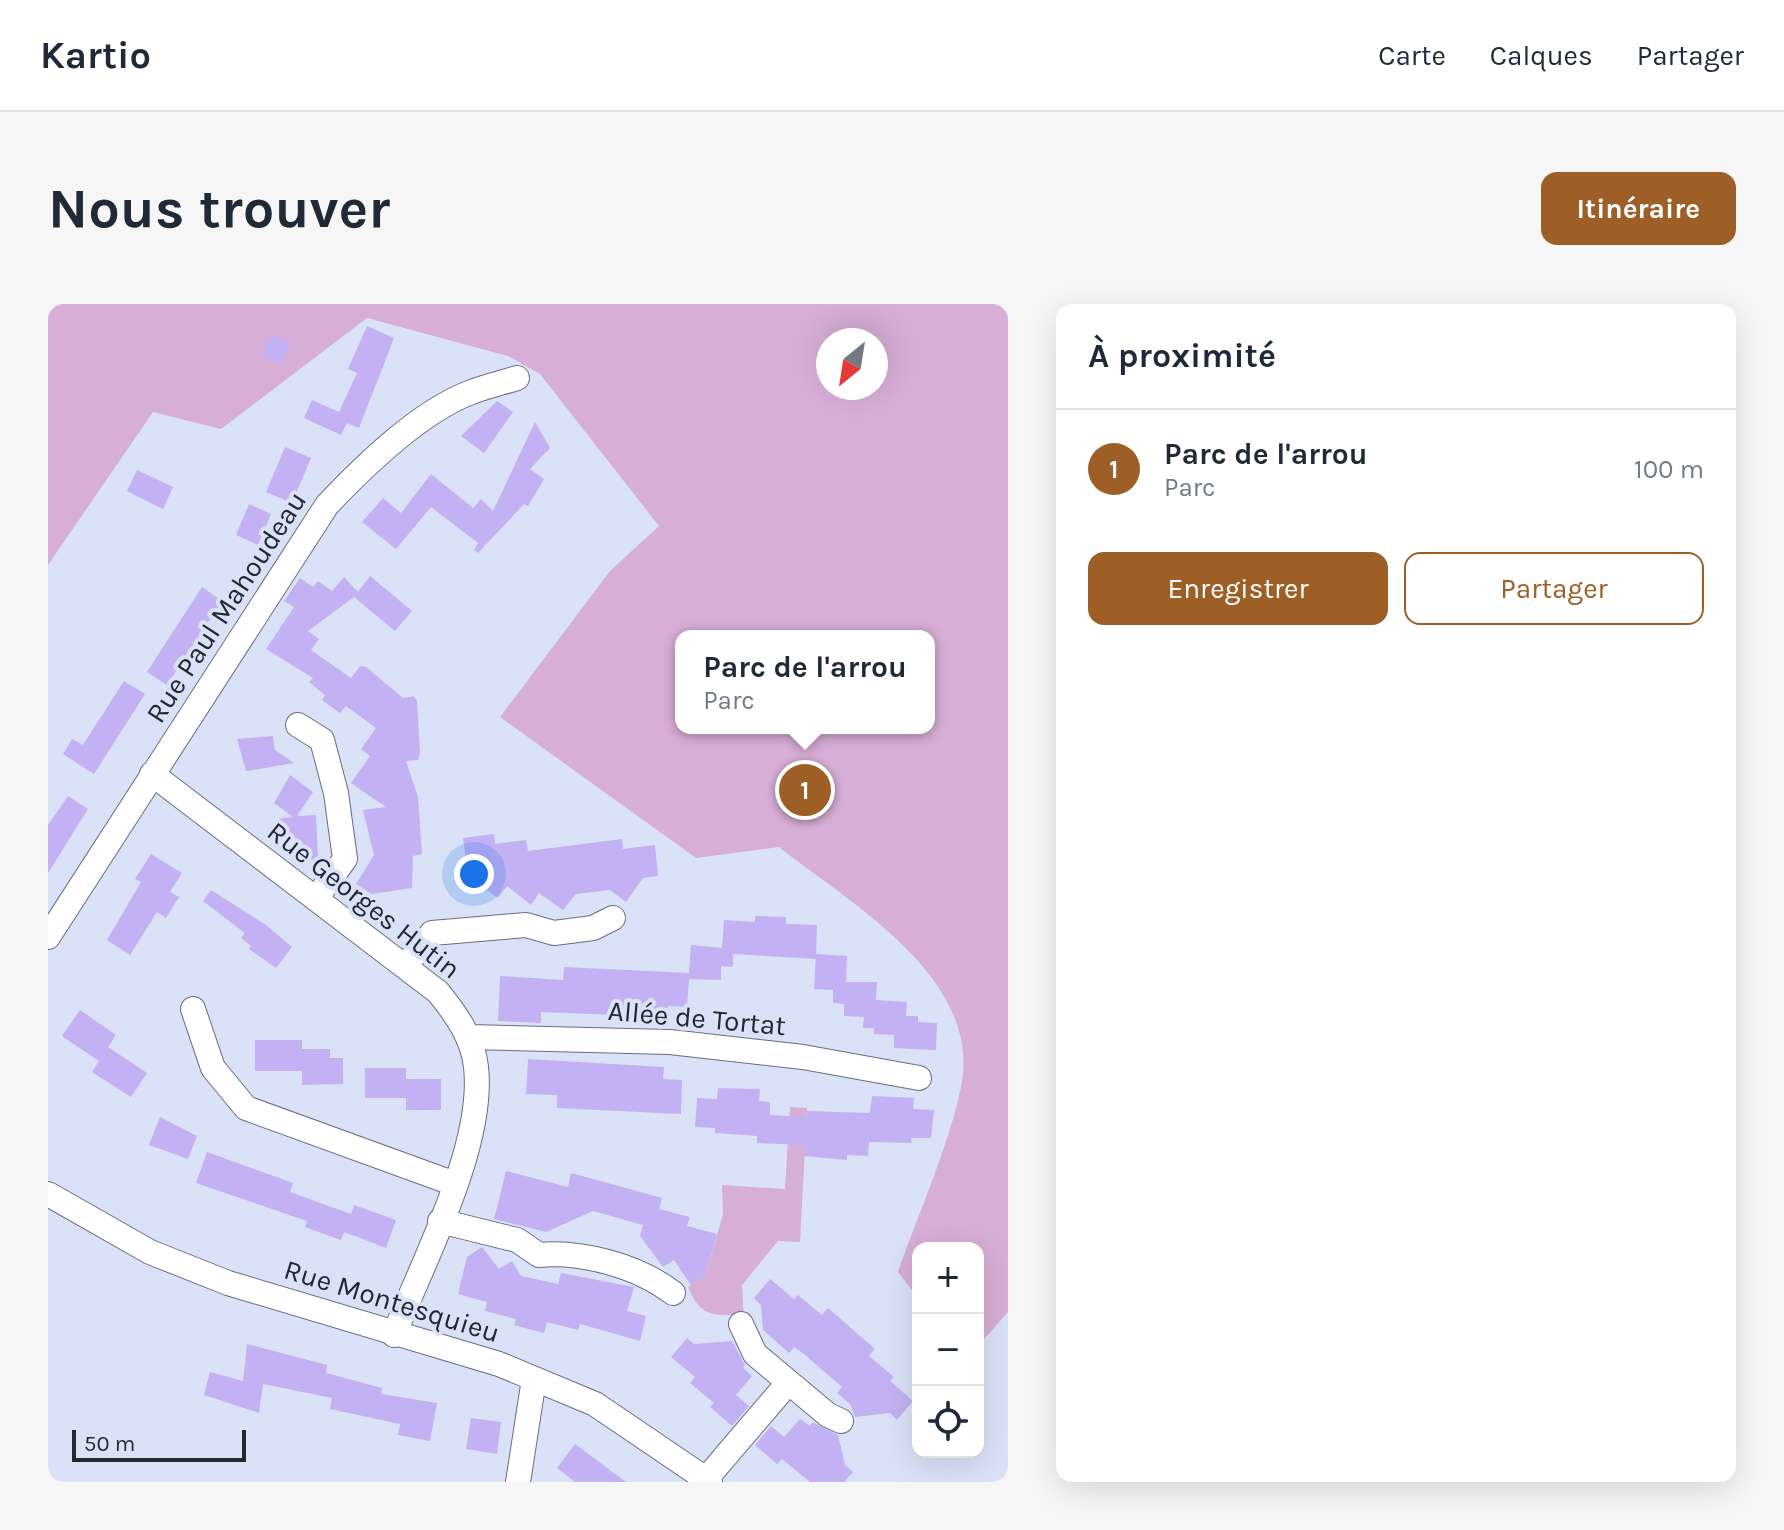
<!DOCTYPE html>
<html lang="fr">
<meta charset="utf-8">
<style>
:root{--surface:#fff;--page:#f6f6f7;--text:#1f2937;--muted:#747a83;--line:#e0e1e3;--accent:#9e5f26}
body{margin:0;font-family:Karla,sans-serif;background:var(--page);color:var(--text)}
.controls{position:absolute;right:24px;bottom:24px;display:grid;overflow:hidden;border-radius:16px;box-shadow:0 8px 32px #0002}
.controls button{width:72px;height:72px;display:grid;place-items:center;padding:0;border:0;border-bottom:2px solid var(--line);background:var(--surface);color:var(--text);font:40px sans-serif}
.compass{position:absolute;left:768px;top:24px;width:72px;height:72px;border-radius:50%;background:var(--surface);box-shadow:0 8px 32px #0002;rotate:210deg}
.scale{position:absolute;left:24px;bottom:20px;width:174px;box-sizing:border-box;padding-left:8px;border:4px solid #23272f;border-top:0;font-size:22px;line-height:28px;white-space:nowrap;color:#23272f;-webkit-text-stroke:6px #d9e2f7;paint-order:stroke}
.you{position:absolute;left:426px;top:570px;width:28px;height:28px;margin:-20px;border:6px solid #fff;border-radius:50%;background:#1a73e8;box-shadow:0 0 0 12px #1a73e833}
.badge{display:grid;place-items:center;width:52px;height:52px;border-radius:50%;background:var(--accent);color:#fff;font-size:26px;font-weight:700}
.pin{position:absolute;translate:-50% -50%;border:4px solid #fff;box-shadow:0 2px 8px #0006}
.popup{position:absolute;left:627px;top:326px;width:260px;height:104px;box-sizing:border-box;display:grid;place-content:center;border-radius:16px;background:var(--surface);filter:drop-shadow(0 2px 6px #0005);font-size:26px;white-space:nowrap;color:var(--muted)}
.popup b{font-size:30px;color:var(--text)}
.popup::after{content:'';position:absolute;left:50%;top:100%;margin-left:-16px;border:16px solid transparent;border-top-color:var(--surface)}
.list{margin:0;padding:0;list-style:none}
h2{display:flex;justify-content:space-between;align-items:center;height:104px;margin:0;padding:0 32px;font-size:34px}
h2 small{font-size:26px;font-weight:400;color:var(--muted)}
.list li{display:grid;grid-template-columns:52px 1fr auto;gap:24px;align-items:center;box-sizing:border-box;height:120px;padding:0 32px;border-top:2px solid var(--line)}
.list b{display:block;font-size:30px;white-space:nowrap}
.list p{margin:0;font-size:26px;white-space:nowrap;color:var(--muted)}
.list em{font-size:26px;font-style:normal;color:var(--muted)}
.actions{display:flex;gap:16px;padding:24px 32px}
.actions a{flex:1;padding:18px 0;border:2px solid var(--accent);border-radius:16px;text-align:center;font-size:28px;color:var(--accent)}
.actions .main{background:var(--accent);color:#fff}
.icon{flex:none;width:44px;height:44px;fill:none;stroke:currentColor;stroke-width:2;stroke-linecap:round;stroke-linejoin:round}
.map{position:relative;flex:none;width:960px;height:1178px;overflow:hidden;border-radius:16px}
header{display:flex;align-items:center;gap:48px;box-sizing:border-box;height:112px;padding:0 40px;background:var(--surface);border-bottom:2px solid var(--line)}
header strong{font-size:38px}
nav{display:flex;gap:44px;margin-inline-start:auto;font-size:28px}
.intro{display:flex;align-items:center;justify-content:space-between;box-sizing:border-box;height:192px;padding:0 48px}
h1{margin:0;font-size:56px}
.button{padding:20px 36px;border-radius:16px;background:var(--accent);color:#fff;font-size:28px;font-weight:700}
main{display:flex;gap:48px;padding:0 48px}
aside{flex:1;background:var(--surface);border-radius:16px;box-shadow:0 8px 32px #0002}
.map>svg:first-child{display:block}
.green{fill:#d7aed5;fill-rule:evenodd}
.building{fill:#c4b1f3}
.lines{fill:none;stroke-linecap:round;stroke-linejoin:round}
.minor-casing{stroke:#666e81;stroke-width:26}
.minor{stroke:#fff;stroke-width:24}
.labels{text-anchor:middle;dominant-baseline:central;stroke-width:8;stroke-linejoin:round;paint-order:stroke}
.street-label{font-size:28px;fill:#23272f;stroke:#d9e2f7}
</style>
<header>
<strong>Kartio</strong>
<nav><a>Carte</a><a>Calques</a><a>Partager</a></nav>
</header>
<div class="intro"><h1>Nous trouver</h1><a class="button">Itinéraire</a></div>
<main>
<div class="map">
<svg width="960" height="1178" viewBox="0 0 960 1178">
<rect width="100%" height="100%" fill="#d9e2f7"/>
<g class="green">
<path d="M 0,0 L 960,0 L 960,1008 L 930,1042 L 930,944 L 870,944 L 870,994 L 850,968 C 870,910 901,842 913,783 C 935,674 803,600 731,543 L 648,554 L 452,413 L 562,267 L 611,222 L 492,70 L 460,52 L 319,14 L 173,125 L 105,108 L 0,261 ZM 780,36 L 828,36 L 828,84 L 780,84 ZM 633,332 L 881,332 L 881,424 L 633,424 Z"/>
<path d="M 742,803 L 759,804 L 752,938 L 730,937 L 694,981 L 696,1019 L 683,1019 L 683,1011 C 658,1012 650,1006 640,983 L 658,970 L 675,910 L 674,881 L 737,885 Z"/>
</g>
<g class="building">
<path d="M 319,22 L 346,34 L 311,124 L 299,119 L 293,131 L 256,114 L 264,96 L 291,108 L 309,69 L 300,65 Z"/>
<path d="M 223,31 L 243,39 L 233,60 L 213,52 Z"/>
<path d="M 449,97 L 465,108 L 436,149 L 413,132 Z"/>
<path d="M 487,118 L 502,144 L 482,165 L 496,175 L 480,202 L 476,200 L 430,249 L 426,246 L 430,239 L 383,203 L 348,245 L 314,218 L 335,194 L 353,209 L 383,170 L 425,204 L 433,195 L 445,207 Z"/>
<path d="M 237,143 L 263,154 L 244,199 L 218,188 Z"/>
<path d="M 89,166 L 125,183 L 115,205 L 79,187 Z"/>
<path d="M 201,200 L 223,210 L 210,241 L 188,231 Z"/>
<path d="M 322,272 L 364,307 L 347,327 L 306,293 L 260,327 L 271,335 L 263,346 L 303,374 L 312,362 L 318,363 L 355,394 L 366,392 L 369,397 L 372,449 L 370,456 L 358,457 L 370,493 L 374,550 L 365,552 L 364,584 L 324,590 L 308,580 L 326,551 L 315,506 L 338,503 L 303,479 L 322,452 L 313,445 L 328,424 L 298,402 L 292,409 L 274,396 L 277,391 L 261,378 L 265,374 L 218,345 L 246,303 L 236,297 L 252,274 L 265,283 L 270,277 L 284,287 L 296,273 L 310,288 Z"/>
<path d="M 154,283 L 174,297 L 119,381 L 99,368 Z"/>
<path d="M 76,377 L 97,390 L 46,470 L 15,450 L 24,435 L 35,441 Z"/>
<path d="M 225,432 L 227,446 L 246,459 L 198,467 L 189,435 Z"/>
<path d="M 242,471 L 265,488 L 249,512 L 268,511 L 270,555 L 252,557 L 217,532 L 229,515 L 245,513 L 226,499 Z"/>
<path d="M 20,492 L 40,505 L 0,569 L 0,521 Z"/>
<path d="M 446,530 L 447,540 L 478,536 L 480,547 L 574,535 L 575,545 L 607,541 L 610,572 L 595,574 L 578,598 L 562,586 L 528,590 L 515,606 L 491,589 L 483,601 L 459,582 L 450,594 L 415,569 L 419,564 L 415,534 Z"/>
<path d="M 103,550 L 134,569 L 122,588 L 131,593 L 118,614 L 109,608 L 82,651 L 59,636 L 93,578 L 87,575 Z"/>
<path d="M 163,586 L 218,621 L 244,643 L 228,664 L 201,645 L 203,642 L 193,634 L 197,629 L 155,597 Z"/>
<path d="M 707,612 L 738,613 L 738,620 L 769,621 L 768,655 L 685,650 L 685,663 L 673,662 L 673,676 L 641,675 L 639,703 L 620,702 L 619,713 L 493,708 L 493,719 L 450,717 L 452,672 L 515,676 L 516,663 L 641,669 L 643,641 L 674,644 L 676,616 L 707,618 Z"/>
<path d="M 768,650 L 799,652 L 798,678 L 829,678 L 828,696 L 859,698 L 858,712 L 870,712 L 870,718 L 889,719 L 888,746 L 846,744 L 846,731 L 826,730 L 826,724 L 815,724 L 816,713 L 796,712 L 796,700 L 785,699 L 785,686 L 766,685 Z"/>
<path d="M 32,706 L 68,731 L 51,757 L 14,732 Z"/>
<path d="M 207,736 L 254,736 L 254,745 L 282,745 L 282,754 L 295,754 L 295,780 L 254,781 L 254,767 L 207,767 Z"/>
<path d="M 60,743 L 99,769 L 83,793 L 44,768 Z"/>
<path d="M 480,755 L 616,763 L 615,775 L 634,776 L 633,810 L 509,804 L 509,791 L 478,790 Z"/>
<path d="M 317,764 L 358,764 L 358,775 L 393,775 L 393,806 L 358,806 L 358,794 L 317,794 Z"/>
<path d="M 670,784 L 712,785 L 711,797 L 722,798 L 722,811 L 759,813 L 759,807 L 822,809 L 824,792 L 866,794 L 865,805 L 886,806 L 883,834 L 863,834 L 864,839 L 821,838 L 820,852 L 799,851 L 799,856 L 756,852 L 757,841 L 709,839 L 709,832 L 667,829 L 667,824 L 647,823 L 649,794 L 669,795 Z"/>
<path d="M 112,813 L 149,832 L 140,855 L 101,841 Z"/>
<path d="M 159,848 L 245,879 L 242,888 L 303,910 L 306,901 L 348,916 L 338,944 L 296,928 L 293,936 L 257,923 L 259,917 L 148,879 Z"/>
<path d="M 458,867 L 520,883 L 523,869 L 614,894 L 611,905 L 642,913 L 639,922 L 669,930 L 658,970 L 643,981 L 626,956 L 615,963 L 592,932 L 595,921 L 545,907 L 498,928 L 446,915 Z"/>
<path d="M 434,943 L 451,965 L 464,957 L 473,972 L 510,980 L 513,969 L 586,983 L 579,1007 L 598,1012 L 592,1037 L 532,1020 L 530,1026 L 499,1018 L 496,1029 L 466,1021 L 468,1015 L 437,1007 L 439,998 L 410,990 L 419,953 Z"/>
<path d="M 722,975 L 746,995 L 750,991 L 774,1011 L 780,1004 L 827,1045 L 821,1052 L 846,1073 L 842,1077 L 865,1097 L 849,1116 L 842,1109 L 807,1113 L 802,1100 L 789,1089 L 794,1083 L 756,1050 L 746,1043 L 741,1049 L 715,1026 L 713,1001 L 706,994 Z"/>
<path d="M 639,1034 L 646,1040 L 684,1037 L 697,1061 L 695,1064 L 704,1072 L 688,1091 L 701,1102 L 684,1122 L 662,1103 L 666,1099 L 642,1079 L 647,1073 L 623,1053 Z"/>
<path d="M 199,1040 L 279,1061 L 278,1069 L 334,1084 L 333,1090 L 389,1099 L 382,1137 L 350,1131 L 352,1120 L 282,1105 L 284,1094 L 215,1080 L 211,1109 L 156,1091 L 162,1068 L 195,1077 Z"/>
<path d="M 423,1114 L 453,1118 L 449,1150 L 418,1145 Z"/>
<path d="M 752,1115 L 762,1122 L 765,1118 L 790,1131 L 797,1161 L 805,1168 L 796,1178 L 762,1178 L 734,1155 L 729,1160 L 707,1141 L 723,1122 L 736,1133 Z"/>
<path d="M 527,1140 L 578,1178 L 527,1178 L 509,1164 Z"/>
</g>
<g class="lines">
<g class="minor-casing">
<g id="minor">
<path d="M 250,421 L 274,436 L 288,489 L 297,555 L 269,593"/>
<path d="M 104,470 L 390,688 C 408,710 425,734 428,763 C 437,842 375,957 346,1031"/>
<path d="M 0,633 L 279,201 C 316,162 370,109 421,89 C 436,83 453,79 469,74"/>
<path d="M 357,662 L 384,629 L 478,621 L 506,629 L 545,624 L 565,614"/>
<path d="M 145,705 L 165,764 L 198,804 L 407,880"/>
<path d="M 420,733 L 622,738 L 755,753 L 871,774"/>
<path d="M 0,890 L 102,948 L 180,979 L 451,1060 L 547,1100 L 662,1178"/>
<path d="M 392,917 L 469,936 L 491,951 C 534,947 590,962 625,989"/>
<path d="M 693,1020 L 707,1050 L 780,1111 L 793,1117"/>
<path d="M 658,1175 L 740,1079"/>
<path d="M 470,1178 L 486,1075"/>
</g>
</g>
<use href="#minor" class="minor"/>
</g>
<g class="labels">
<g class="street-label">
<text transform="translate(178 303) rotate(-57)">Rue Paul Mahoudeau</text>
<text transform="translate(316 596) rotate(38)">Rue Georges Hutin</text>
<text transform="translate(649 714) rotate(5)">Allée de Tortat</text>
<text transform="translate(344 997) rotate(17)">Rue Montesquieu</text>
</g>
</g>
</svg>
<div class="controls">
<button>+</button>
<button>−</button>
<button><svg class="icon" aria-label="locate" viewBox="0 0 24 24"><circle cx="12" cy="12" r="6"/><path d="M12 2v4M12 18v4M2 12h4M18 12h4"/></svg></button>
</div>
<svg class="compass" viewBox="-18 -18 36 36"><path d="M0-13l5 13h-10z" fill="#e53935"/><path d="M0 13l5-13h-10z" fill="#747a83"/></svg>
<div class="scale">50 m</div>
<div class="you"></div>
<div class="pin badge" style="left:757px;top:486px">1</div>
<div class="popup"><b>Parc de l'arrou</b>Parc</div>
</div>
<aside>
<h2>À proximité<small></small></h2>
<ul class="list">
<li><span class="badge">1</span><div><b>Parc de l'arrou</b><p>Parc</p></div><em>100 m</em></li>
</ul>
<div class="actions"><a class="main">Enregistrer</a><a>Partager</a></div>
</aside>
</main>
